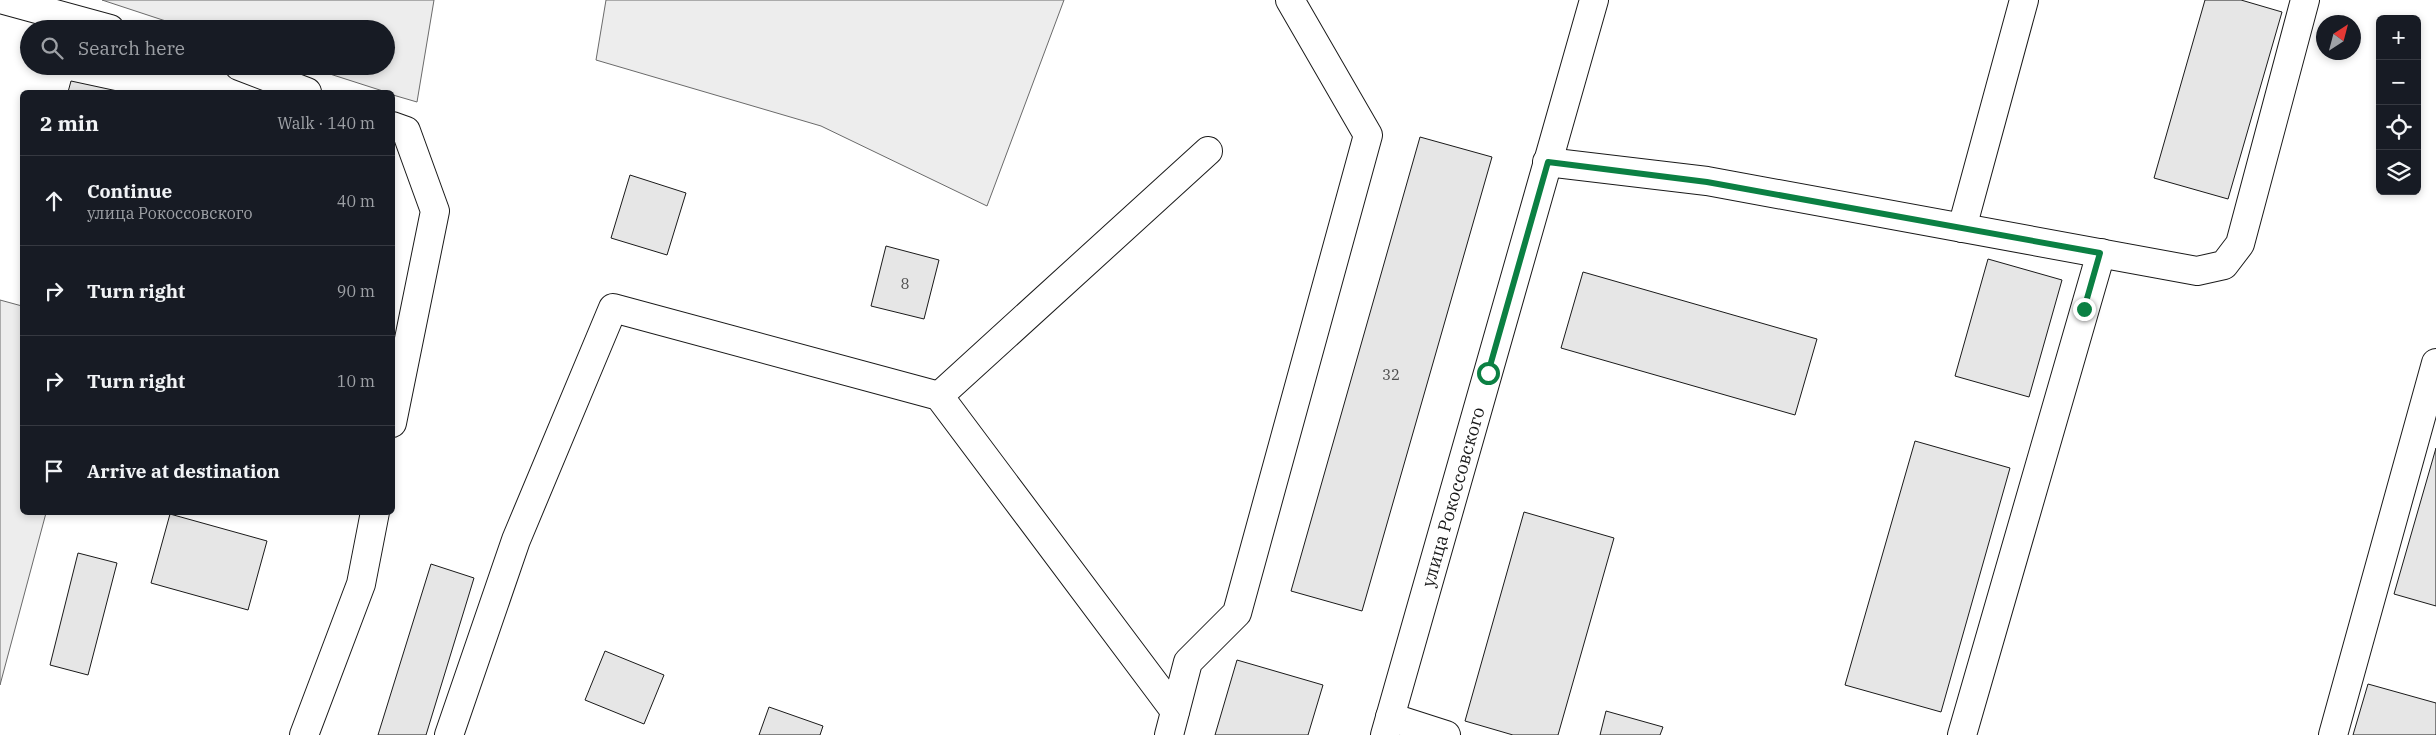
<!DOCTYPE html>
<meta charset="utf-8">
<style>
:root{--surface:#171b24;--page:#20242c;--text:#f1f3f6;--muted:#9ea1a6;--line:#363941}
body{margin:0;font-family:"IBM Plex Serif",serif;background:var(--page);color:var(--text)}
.controls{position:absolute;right:15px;top:15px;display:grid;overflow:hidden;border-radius:8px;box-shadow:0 2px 8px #0003}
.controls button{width:45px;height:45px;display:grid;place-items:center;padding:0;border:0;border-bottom:1px solid var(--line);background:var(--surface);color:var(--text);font:25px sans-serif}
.compass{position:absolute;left:2316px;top:15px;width:45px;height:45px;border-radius:50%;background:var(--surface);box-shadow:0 2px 8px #0003;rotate:36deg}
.stop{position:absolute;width:15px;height:15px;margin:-11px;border:4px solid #0b8043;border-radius:50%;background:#fff}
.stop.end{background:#0b8043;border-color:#fff;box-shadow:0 1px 5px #0008}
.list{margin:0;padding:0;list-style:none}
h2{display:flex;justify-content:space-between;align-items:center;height:65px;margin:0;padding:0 20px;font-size:21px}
h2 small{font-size:16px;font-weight:400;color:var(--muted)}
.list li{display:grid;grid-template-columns:32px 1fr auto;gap:15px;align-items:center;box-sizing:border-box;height:90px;padding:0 20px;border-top:1px solid var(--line)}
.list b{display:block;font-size:19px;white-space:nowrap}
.list p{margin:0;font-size:16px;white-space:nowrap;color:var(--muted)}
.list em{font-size:16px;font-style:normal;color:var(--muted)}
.icon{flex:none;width:28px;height:28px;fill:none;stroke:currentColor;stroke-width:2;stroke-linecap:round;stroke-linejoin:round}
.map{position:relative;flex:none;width:2436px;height:735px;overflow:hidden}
.search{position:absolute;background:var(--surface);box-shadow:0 2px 8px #0003;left:20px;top:20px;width:375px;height:55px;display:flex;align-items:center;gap:12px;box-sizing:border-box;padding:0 18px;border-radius:28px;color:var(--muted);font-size:19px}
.panel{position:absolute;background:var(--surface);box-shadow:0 2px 8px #0003;left:20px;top:90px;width:375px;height:425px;border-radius:8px}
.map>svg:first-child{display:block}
.built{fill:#ededed;stroke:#6a6a6a}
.building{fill:#e6e6e6;stroke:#1a1a1a}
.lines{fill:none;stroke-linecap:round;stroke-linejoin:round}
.minor-casing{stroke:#1a1a1a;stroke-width:30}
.minor{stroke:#fff;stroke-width:28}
.route{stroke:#0b8043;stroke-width:6}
.labels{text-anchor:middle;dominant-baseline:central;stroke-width:4;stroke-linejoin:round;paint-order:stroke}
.number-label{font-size:15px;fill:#4d4d4d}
.street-label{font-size:18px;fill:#1a1a1a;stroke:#fff}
</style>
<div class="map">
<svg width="2436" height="735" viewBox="0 0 2436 735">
<rect width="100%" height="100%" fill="#fff"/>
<g class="built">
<path d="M 102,0 L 434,0 L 417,102 L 393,95 L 392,92 L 386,92 L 305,66 L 386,66 L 386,29 L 190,29 Z"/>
<path d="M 606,0 L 1064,0 L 987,206 L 821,126 L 596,60 Z"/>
<path d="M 0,300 L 22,306 L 22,512 L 46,513 L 0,685 Z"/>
</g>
<g class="building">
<path d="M 2205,0 L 2241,0 L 2282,12 L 2228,199 L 2154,178 Z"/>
<path d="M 71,81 L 122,92 L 68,92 Z"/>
<path d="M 1420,137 L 1492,157 L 1362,611 L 1291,591 Z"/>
<path d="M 630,175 L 686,193 L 667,255 L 611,238 Z"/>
<path d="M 886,246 L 939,260 L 924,319 L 871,306 Z"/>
<path d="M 1988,259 L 2062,280 L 2029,397 L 1955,376 Z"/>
<path d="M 1583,272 L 1817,339 L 1795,415 L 1561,348 Z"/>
<path d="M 1915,441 L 2010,468 L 1941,712 L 1845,685 Z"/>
<path d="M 2436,448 L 2436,606 L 2394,594 Z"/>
<path d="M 1524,512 L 1614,538 L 1558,735 L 1513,735 L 1465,721 Z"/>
<path d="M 170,514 L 267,541 L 248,610 L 151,583 Z"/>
<path d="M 78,553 L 117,563 L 88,675 L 50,665 Z"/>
<path d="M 431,564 L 474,578 L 426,735 L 378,735 Z"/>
<path d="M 605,651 L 664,675 L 644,724 L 585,700 Z"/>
<path d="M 1237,660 L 1323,685 L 1308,735 L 1215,735 Z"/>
<path d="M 2368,684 L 2436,703 L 2436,735 L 2353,735 Z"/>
<path d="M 769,707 L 823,726 L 820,735 L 759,735 Z"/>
<path d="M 1606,711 L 1663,727 L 1660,735 L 1600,735 Z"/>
</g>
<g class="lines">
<g class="minor-casing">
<g id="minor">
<path d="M 4,0 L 110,29"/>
<path d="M 239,66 L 307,92"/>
<path d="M 392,126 L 406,131 L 435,211 L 392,423"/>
<path d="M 1547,162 L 1707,181 L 2197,271 L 2224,265 L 2240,244 L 2305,0"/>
<path d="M 1962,228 L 2024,0"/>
<path d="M 939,396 L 1208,151"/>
<path d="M 1390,717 L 1446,735"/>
<path d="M 304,735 L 361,584 L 375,512"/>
<path d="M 449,735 L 516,540 L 613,308 L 939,396 L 1175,711"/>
<path d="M 1169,735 L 1188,662 L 1237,613 L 1368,135 L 1290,0"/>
<path d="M 1385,735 L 1594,0"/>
<path d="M 1962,735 L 2101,253"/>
<path d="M 2333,735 L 2436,363"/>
</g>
</g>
<use href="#minor" class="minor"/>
</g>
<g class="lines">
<path class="route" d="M 1488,373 L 1548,162 L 1707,182 L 2100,253 L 2084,309"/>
</g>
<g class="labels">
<g class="number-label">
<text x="905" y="283">8</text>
<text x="1391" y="374">32</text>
</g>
<g class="street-label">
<text transform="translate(1453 497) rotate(-74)">улица Рокоссовского</text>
</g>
</g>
</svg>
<div class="controls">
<button>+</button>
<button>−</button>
<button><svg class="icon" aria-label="locate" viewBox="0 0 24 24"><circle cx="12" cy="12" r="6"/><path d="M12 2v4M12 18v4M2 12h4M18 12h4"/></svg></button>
<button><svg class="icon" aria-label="layers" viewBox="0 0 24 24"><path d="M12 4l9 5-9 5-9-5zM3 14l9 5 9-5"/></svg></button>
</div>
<svg class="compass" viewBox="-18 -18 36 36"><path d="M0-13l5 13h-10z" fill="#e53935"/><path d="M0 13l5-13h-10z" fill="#9ea1a6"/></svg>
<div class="stop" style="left:1488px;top:373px"></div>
<div class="stop end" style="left:2084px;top:309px"></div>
<div class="search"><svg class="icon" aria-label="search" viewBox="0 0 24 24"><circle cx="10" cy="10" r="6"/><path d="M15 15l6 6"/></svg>Search here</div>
<section class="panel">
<h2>2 min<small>Walk · 140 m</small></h2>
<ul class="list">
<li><svg class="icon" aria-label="ahead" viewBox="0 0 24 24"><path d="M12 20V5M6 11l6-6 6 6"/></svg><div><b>Continue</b><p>улица Рокоссовского</p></div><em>40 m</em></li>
<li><svg class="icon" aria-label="right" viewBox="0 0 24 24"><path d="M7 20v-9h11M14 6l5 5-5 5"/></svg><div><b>Turn right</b></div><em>90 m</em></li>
<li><svg class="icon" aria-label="right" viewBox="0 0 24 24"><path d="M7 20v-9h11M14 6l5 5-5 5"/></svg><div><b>Turn right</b></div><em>10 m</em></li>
<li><svg class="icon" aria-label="arrive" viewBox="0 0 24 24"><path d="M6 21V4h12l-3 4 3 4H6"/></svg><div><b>Arrive at destination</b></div></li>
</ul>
</section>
</div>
